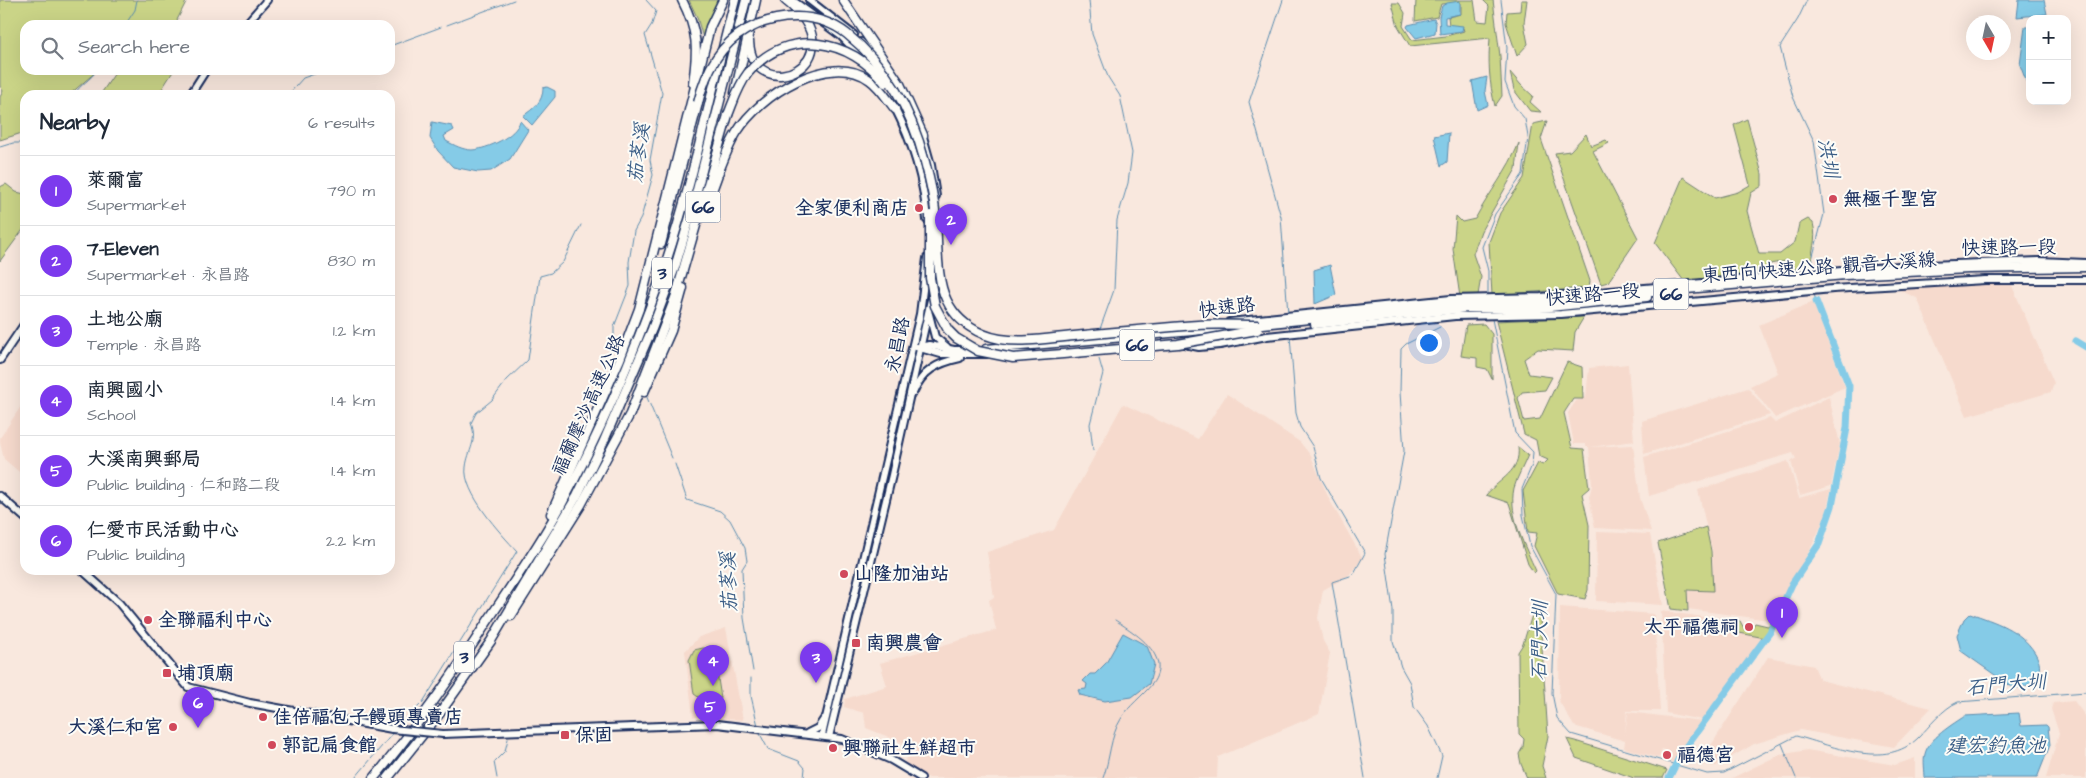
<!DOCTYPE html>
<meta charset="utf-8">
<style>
:root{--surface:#fff;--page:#f6f6f7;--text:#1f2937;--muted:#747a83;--line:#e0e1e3;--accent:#7c3aed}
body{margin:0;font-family:"Architects Daughter","LXGW WenKai TC",sans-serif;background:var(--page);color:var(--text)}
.controls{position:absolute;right:15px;top:15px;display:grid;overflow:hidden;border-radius:10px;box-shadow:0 5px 20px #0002}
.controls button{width:45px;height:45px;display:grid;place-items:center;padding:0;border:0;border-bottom:1px solid var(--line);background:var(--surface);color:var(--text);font:25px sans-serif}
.compass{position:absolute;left:1966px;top:15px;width:45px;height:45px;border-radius:50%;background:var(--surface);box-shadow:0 5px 20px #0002;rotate:171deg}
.you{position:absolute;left:1428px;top:342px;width:18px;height:18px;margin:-12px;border:4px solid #fff;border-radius:50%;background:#1a73e8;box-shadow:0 0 0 8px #1a73e833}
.badge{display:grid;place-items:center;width:32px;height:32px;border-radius:50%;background:var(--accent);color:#fff;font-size:16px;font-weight:700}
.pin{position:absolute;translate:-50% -41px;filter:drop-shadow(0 1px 2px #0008)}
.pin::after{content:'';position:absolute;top:26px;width:18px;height:15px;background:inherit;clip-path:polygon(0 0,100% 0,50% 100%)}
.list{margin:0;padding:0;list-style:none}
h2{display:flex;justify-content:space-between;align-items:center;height:65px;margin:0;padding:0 20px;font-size:21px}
h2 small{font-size:16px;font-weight:400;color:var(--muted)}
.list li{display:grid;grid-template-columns:32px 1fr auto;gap:15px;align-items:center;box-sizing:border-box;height:70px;padding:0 20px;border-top:1px solid var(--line)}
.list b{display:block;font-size:19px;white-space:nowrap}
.list p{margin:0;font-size:16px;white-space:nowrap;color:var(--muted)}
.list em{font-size:16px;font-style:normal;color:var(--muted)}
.icon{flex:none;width:28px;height:28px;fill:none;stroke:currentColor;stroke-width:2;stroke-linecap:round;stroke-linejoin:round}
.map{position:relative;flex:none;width:2086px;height:778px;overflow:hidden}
.search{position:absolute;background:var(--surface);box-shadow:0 5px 20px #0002;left:20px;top:20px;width:375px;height:55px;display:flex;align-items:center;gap:12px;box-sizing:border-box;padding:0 18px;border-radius:15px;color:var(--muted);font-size:19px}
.panel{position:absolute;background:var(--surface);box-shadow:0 5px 20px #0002;left:20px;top:90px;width:375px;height:485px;border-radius:15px}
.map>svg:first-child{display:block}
.built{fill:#f6dacd}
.green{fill:#cad487;stroke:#728272}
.water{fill:#85cbe7;stroke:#5b8db0}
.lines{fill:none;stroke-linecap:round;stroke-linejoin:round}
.stream{stroke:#5b8db0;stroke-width:1}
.river{stroke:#85cbe7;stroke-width:7}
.major-casing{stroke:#1b2f5e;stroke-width:10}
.highway-casing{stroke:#1b2f5e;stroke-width:11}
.major{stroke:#fdfcf7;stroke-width:6}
.highway{stroke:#fdfcf7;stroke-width:8}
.major-bridge-casing{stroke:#1b2f5e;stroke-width:10;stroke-linecap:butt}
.highway-bridge-casing{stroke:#1b2f5e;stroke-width:11;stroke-linecap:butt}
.major-bridge{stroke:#fdfcf7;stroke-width:6}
.highway-bridge{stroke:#fdfcf7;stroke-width:8}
.poi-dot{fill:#d1495b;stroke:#fdfcf7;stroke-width:2}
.labels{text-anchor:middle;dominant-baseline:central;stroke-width:4;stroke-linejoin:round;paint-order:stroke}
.shield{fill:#fdfcf7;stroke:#5f6c8c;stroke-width:1}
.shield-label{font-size:18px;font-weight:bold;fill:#1b2f5e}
.poi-label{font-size:19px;font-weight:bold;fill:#1b2f5e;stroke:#fdfcf7;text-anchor:start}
.street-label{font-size:19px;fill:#1b2f5e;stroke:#fdfcf7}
.water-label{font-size:20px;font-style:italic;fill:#3b5e87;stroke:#fdfcf7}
</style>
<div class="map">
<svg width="2086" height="778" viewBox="0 0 2086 778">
<rect width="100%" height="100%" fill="#f9e8de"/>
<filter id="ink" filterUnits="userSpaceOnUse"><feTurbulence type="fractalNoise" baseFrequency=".02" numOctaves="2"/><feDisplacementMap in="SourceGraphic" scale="10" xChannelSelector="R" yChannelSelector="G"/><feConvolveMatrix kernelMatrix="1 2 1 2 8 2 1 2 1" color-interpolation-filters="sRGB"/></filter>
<g filter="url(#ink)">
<g class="built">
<path d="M 2010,281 L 2054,383 L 2051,392 L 1967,416 L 1917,298 L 1890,286 Z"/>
<path d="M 1813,302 L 1845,387 L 1775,418 L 1750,386 L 1778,373 L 1759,325 Z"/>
<path d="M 1628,364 L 1634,441 L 1590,447 L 1633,445 L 1640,498 L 1651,531 L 1595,528 L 1589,497 L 1592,485 L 1589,447 L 1586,447 L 1586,444 L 1574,444 L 1568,413 L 1576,401 L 1586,397 L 1589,368 Z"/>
<path d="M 1748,388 L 1770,415 L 1644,454 L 1642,421 Z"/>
<path d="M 1227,394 L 1300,442 L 1311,456 L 1329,499 L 1363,559 L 1348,576 L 1323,590 L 1318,618 L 1323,641 L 1330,653 L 1319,714 L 1218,757 L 1217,778 L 929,778 L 904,763 L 914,747 L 866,728 L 864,713 L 844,707 L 845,699 L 887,686 L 880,663 L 996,630 L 989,600 L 994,597 L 987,552 L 1054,530 L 1123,404 L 1198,439 Z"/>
<path d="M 1829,397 L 1840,444 L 1831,486 L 1800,495 L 1791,461 L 1796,459 L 1793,453 L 1649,496 L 1644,457 L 1770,418 L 1775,423 Z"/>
<path d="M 23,403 L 25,404 L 25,477 L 4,459 L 0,443 L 0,438 Z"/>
<path d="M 1788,461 L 1799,498 L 1831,489 L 1826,515 L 1810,550 L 1769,620 L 1688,609 L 1687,591 L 1713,591 L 1712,551 L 1698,490 Z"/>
<path d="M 1597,532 L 1650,534 L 1663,605 L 1596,601 Z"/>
<path d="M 1560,607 L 1654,614 L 1660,711 L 1627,711 L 1625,734 L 1628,712 L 1702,721 L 1681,751 L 1675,763 L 1668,761 L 1672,753 L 1662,749 L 1659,758 L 1624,748 L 1625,741 L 1574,726 L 1559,701 Z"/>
<path d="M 1661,611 L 1726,620 L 1724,630 L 1765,638 L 1702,720 L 1666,713 Z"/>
<path d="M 726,628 L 743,720 L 693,717 L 685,651 L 699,637 Z"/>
<path d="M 1768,657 L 1814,666 L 1820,680 L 1931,708 L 1894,747 L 1800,730 L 1754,744 L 1716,766 L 1699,764 Z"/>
<path d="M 2074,701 L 2086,717 L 2086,778 L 2046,778 L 2059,733 L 2051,709 L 2053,703 Z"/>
<path d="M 1807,750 L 1895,765 L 1915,758 L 1915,778 L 1732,778 L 1779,755 Z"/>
</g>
<g class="green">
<path d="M 0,0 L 187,0 L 177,20 L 180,25 L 25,25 L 25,70 L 98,70 L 69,95 L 25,95 L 25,132 L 0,140 L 0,97 L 3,91 L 0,86 Z"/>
<path d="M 689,0 L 720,0 L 708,21 L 703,38 L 697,17 Z"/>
<path d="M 1416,0 L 1474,0 L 1477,21 L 1487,22 L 1489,6 L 1483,0 L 1493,0 L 1500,56 L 1502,96 L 1495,106 C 1489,82 1488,62 1490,38 L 1410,46 L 1398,26 L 1392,3 L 1399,3 L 1405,13 L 1403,26 L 1412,40 L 1446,36 L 1464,31 L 1463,28 L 1449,25 L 1448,17 L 1461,14 L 1461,3 L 1441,4 L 1437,17 L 1415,21 Z"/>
<path d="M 1521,0 L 1527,0 L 1524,23 L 1528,44 L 1517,56 L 1506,23 L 1507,12 L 1520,11 Z"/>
<path d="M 117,70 L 174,70 L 158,95 L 100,95 Z"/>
<path d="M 1510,72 L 1521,85 L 1533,96 L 1530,102 L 1541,112 L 1530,111 L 1514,90 Z"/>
<path d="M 1747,119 L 1762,174 L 1762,186 L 1751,193 L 1747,211 L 1759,254 L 1780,254 L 1795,242 L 1799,224 L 1808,219 L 1813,223 C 1818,242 1810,249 1812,266 L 1794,269 L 1786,261 L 1770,264 L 1767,272 L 1684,281 L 1655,243 L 1683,177 L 1715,198 L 1738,192 L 1750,185 L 1734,125 Z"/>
<path d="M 1547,121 L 1541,139 L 1590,281 L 1589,288 L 1492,295 L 1489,242 L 1500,213 L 1524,178 L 1533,124 Z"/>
<path d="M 1586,134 L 1591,146 L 1606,140 L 1609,143 L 1593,151 L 1638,238 L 1608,282 L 1601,284 L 1555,153 L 1570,151 Z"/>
<path d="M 1519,143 L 1516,169 L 1481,231 L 1473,254 L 1481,277 L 1478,295 L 1460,297 L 1453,249 L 1456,216 L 1462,222 L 1475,219 C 1489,193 1508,170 1519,143 Z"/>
<path d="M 6,184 L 16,192 L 25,194 L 25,227 L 0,261 L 0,187 Z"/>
<path d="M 1584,317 L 1575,332 L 1573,351 L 1538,349 L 1524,359 L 1529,374 L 1552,377 L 1545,390 L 1522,392 L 1518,398 L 1524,421 L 1540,419 L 1567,362 L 1582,367 L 1583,399 L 1573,399 L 1564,413 L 1572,448 L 1584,449 L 1589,488 L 1582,494 L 1589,525 L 1588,590 L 1585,599 L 1558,594 L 1534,546 L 1537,533 L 1528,532 L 1523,491 L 1538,463 L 1543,465 L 1548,460 L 1539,456 L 1536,440 L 1524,434 L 1496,321 Z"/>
<path d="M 1484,324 L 1492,334 L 1492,379 L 1487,369 L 1477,367 L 1477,358 L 1461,356 L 1466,325 Z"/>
<path d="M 1518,447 L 1528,455 C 1524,465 1517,477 1514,488 C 1508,516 1525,546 1536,571 L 1534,573 L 1528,564 L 1509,503 L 1486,495 C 1500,478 1521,472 1518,447 Z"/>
<path d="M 1706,527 L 1711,551 L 1713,591 L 1687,590 L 1688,611 L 1671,609 L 1658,543 Z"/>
<path d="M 1532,615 L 1540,618 L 1548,736 L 1542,766 L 1546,778 L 1527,778 L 1521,764 L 1519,754 L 1523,747 L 1524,739 L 1519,734 L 1518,652 L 1523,644 Z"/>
<path d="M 1726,619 L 1740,621 L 1745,630 L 1750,630 L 1755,623 L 1772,627 L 1765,638 L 1724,630 Z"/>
<path d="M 709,647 L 713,647 L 721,698 L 717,699 L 716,696 L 704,701 L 694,694 L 689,660 L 694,650 L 703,648 L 709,649 Z"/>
<path d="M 1567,739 L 1575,741 L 1667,770 L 1663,778 L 1634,778 L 1576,758 Z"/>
</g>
<g class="water">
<path d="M 2019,0 L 2044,0 L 2047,14 L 2017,17 Z"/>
<path d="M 1460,1 L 1460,14 L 1445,17 L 1445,24 L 1463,26 L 1462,31 L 1440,34 L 1439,17 L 1442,6 L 1447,3 Z"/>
<path d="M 1434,19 L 1436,23 L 1435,33 L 1416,38 L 1407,27 L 1408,25 Z"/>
<path d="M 2025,27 L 2030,27 L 2030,86 L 2028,86 L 2020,65 Z"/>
<path d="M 1487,77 L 1485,91 L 1488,105 L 1477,110 L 1472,81 Z"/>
<path d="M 547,87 L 555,91 L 555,97 L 532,125 L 523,116 C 534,108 543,102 543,88 Z"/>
<path d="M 520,121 L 528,130 L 510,159 L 491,171 L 478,172 L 453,167 L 438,151 L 430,138 L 432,122 L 452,126 L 454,130 L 444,136 L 446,141 C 454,145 463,150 472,150 C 488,149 516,136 520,121 Z"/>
<path d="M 1449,133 L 1447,162 L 1441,166 L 1434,136 Z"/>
<path d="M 1330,265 L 1336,295 L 1315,304 L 1314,270 Z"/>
<path d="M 1970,613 C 1995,622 2020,629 2035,653 C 2040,662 2042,669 2035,678 C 2029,686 2023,689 2012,687 L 1961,651 L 1957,635 L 1964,619 Z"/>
<path d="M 1123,633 L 1147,646 L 1154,664 L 1149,684 L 1132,697 L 1105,701 L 1080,695 L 1078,690 L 1086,689 L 1087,684 L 1083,681 L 1090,674 L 1095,674 L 1106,663 Z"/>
<path d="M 2019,713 L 2021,726 L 2046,725 L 2048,727 L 2050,745 L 2037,778 L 1925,778 C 1925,771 1923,761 1925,754 C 1928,739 1953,724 1965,716 Z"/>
</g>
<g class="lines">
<g class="stream">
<path d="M 1089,0 L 1092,34 L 1108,77 L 1120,96 L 1132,153 L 1128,183 L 1117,220 L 1114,290 L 1100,329"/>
<path d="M 1283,0 L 1249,102 L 1281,217 L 1288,314"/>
<path d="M 1807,0 L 1798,19 L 1780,47 L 1793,97 L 1814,141 L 1824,214 L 1809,271"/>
<path d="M 125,25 L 135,10 L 137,0"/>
<path d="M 447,25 L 514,0"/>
<path d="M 390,46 L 441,27"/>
<path d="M 74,95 C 80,84 91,80 97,70"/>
<path d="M 288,95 L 303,78 L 326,70"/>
<path d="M 0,147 L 13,143 L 25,143"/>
<path d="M 1814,294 L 1816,301"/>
<path d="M 1488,296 L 1488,271 L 1482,247 L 1495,214 L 1523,174 L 1528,137 L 1525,119 L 1514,106 L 1505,82 L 1507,48 L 1501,0"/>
<path d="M 1492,319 L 1515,433 L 1533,452 L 1532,465 L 1522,489 L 1523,515 L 1530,546 L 1556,594 L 1552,693 L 1557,718 L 1571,734 L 1707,774 L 1724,773 L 1796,736 C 1834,746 1885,770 1918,738 C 1929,727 1943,708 1958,702 L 2086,692"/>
<path d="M 1289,323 L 1290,332"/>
<path d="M 1290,336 L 1296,413 L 1300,427 L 1313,447 L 1321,478 L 1365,553 L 1353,575 L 1332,582 L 1365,778"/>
<path d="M 614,344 L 614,327 L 630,286 L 629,262 L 634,231 L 641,218 L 653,175 L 650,160 L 662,93 L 645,35 L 652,24 L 656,11 L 646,0"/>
<path d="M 646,395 L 672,458"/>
<path d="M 1093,450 L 1090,424 L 1103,373 L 1099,359"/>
<path d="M 675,464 L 687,500 L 720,511 L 730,520 L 745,548 L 747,561 L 742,569 L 744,618 L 753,671"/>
<path d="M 751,678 L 751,696 L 758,726"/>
<path d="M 397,728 L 423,702 L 517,551 C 501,534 462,492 466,467 C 468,450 478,441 471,423 L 476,413 L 492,400 L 507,380 L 528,360 L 540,276 L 551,273 L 563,262 L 581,225"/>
<path d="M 759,732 L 768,749 L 799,761 L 805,768 L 804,778"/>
<path d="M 1782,744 L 1796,778"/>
<path d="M 355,778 L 393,733"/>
<path d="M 497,778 L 494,762 L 505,751 L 508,739"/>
<path d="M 1103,778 C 1110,760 1110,736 1121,719 C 1128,706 1143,696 1152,684 C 1173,656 1135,633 1115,620"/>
<path d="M 1437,778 L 1442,756 L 1428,726 L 1414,707 L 1410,683 L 1401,667 L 1393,641 L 1393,610 L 1385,554 L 1404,451 L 1400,392 L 1401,349 L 1406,344 L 1440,327"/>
</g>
<g class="river">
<path d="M 2076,341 L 2086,347"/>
<path d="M 1669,778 L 1682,752 L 1770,632 L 1792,584 L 1819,544 L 1832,506 L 1847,428 L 1849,386 L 1816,301"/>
</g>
<g class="major-casing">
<g id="major">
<path d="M 792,0 L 841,36 L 862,58"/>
<path d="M 809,0 L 854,35"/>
<path d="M 245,25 L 267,0"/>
<path d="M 861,42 L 878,60"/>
<path d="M 190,95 L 206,70"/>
<path d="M 894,106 C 912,141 924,181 927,220"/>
<path d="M 922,133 L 931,165 L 936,196"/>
<path d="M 929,314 L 935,337 L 947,347"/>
<path d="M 1229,322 L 1451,299 L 1541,297 L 1899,266 L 2039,261 L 2086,263"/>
<path d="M 1184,344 L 1199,347 L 1220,345 L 1267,336 L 1455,316 L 1561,314 L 1833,289 L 1985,280 L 2086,280"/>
<path d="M 913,346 L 941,354 L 987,354"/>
<path d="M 920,347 L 929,345 L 954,350 L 975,350"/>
<path d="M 1000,354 L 1032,354"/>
<path d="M 0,360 L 25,323"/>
<path d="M 913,393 C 922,371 937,363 960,358"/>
<path d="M 0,496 L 25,518"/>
<path d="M 82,570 L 119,603 L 188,687 L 250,703 L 392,729"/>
<path d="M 808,733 L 818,728 L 824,719"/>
<path d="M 443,734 L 717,724 L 842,739 L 891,760 L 921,778"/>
<path d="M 822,735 L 920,314 L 927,258"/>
<path d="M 829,737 L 892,475 L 938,268"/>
</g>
</g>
<g class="highway-casing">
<g id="highway">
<path d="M 682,0 C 698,31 698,49 693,83"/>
<path d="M 843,0 L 900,84 L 923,135"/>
<path d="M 749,41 C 752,110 863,62 785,0"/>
<path d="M 735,93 L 756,0"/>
<path d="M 713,188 C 720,169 726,150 737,132 C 759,96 829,50 870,80 C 880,87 887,99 895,109"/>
<path d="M 661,244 L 698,103"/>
<path d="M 1315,324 L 1467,308 L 1540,308 L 1647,297"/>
<path d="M 1253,325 L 1454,304 L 1539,302 L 1845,275 L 1969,269 L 2086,267"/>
<path d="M 986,349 L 1227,328"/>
<path d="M 644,392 L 671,331 L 683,288"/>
<path d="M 551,514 L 620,359 L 639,309 L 710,27 L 723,0"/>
<path d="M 511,616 L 581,505 L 630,414 L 675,298 L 728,115"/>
<path d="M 374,778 C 416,728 454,674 489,619 C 513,583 538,547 559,509 C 600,434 634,354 662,274 C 693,184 711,91 735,0"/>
<path d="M 388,778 L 440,713 L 491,641 L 577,496 L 603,443 L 652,329 L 675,267 L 690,217 L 746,0"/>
</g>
</g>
<use href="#major" class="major"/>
<use href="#highway" class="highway"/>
<g class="major-bridge-casing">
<path id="major-bridge" d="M 392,729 L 443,734"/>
</g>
<g class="highway-bridge-casing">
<g id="highway-bridge">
<path d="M 698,103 C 705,73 718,46 746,30 C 777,13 818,11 847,34 C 887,66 912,112 925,162 C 930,180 934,199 936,218 C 939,258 932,302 970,327 C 979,333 989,337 1000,339 C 1024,343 1050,338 1074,336 C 1115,332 1156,328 1198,325 C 1218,324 1239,325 1259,325"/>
<path d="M 728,115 C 734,100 738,86 748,73 C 787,26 851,39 885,83"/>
<path d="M 930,215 L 930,278 L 935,306 L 948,330 L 956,338 L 978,351 L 1013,358 L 1063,354 L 1178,344 L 1257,330"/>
</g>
</g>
<use href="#major-bridge" class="major-bridge"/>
<use href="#highway-bridge" class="highway-bridge"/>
</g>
</g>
<g class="poi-dot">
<circle cx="1833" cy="199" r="5"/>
<circle cx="919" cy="208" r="5"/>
<circle cx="844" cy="574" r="5"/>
<circle cx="148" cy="620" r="5"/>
<circle cx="1749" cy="627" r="5"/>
<rect x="851" y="638" width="10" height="10" rx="2.5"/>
<rect x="162" y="668" width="10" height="10" rx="2.5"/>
<circle cx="263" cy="717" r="5"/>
<circle cx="173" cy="727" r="5"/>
<rect x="560" y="730" width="10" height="10" rx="2.5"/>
<circle cx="272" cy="745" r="5"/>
<circle cx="833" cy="748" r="5"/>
<circle cx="1667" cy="755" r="5"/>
</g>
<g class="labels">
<g class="shield">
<rect x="685.5" y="191.5" width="35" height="31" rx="4"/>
<rect x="652" y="257.5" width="20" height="31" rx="4"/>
<rect x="1653.5" y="278.5" width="35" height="31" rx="4"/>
<rect x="1119.5" y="329.5" width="35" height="31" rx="4"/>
<rect x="454" y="641.5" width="20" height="31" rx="4"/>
</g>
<g class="shield-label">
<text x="703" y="207">66</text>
<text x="662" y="273">3</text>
<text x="1671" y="294">66</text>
<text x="1137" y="345">66</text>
<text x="464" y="657">3</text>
</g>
<g class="poi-label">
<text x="1843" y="199">無極千聖宮</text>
<text x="909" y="208" text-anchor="end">全家便利商店</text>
<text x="854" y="574">山隆加油站</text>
<text x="158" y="620">全聯福利中心</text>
<text x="1739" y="627" text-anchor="end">太平福德祠</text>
<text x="866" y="643">南興農會</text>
<text x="177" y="673">埔頂廟</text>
<text x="273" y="717">佳倍福包子饅頭專賣店</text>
<text x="163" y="727" text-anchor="end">大溪仁和宮</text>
<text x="575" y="735">保固</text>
<text x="282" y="745">郭記扁食館</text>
<text x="843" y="748">興聯社生鮮超市</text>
<text x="1677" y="755">福德宮</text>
</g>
<g class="street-label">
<text transform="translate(2009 248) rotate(-1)">快速路一段</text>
<text transform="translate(1819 268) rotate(-4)">東西向快速公路 觀音大溪線</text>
<text transform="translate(1593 295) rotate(-5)">快速路一段</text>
<text transform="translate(1227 308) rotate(-7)">快速路</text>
<text transform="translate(898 345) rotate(-78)">永昌路</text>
<text transform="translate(589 405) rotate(-66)">福爾摩沙高速公路</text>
</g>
<g class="water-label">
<text transform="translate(639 153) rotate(-82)">茄苳溪</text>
<text transform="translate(1828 158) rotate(79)">洪圳</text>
<text transform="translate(729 582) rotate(-92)">茄苳溪</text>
<text transform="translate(1540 641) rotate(-89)">石門大圳</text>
<text transform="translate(2006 685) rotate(-5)">石門大圳</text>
<text x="1996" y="746">建宏釣魚池</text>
</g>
</g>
</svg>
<div class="controls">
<button>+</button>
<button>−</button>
</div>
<svg class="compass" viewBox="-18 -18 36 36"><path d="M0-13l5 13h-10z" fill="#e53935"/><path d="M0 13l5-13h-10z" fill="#747a83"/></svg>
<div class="you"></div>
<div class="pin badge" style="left:1782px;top:638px">1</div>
<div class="pin badge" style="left:951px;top:245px">2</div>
<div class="pin badge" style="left:816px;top:683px">3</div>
<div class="pin badge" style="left:713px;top:686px">4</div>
<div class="pin badge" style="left:710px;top:732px">5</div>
<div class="pin badge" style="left:198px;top:728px">6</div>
<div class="search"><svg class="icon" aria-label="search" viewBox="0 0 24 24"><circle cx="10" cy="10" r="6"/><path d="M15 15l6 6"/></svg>Search here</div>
<section class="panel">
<h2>Nearby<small>6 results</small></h2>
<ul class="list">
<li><span class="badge">1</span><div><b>萊爾富</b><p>Supermarket</p></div><em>790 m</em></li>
<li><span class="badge">2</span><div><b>7-Eleven</b><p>Supermarket · 永昌路</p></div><em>830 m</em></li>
<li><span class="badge">3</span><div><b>土地公廟</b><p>Temple · 永昌路</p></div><em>1.2 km</em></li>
<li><span class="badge">4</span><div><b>南興國小</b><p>School</p></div><em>1.4 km</em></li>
<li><span class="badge">5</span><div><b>大溪南興郵局</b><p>Public building · 仁和路二段</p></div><em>1.4 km</em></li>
<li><span class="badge">6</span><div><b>仁愛市民活動中心</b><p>Public building</p></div><em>2.2 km</em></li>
</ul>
</section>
</div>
